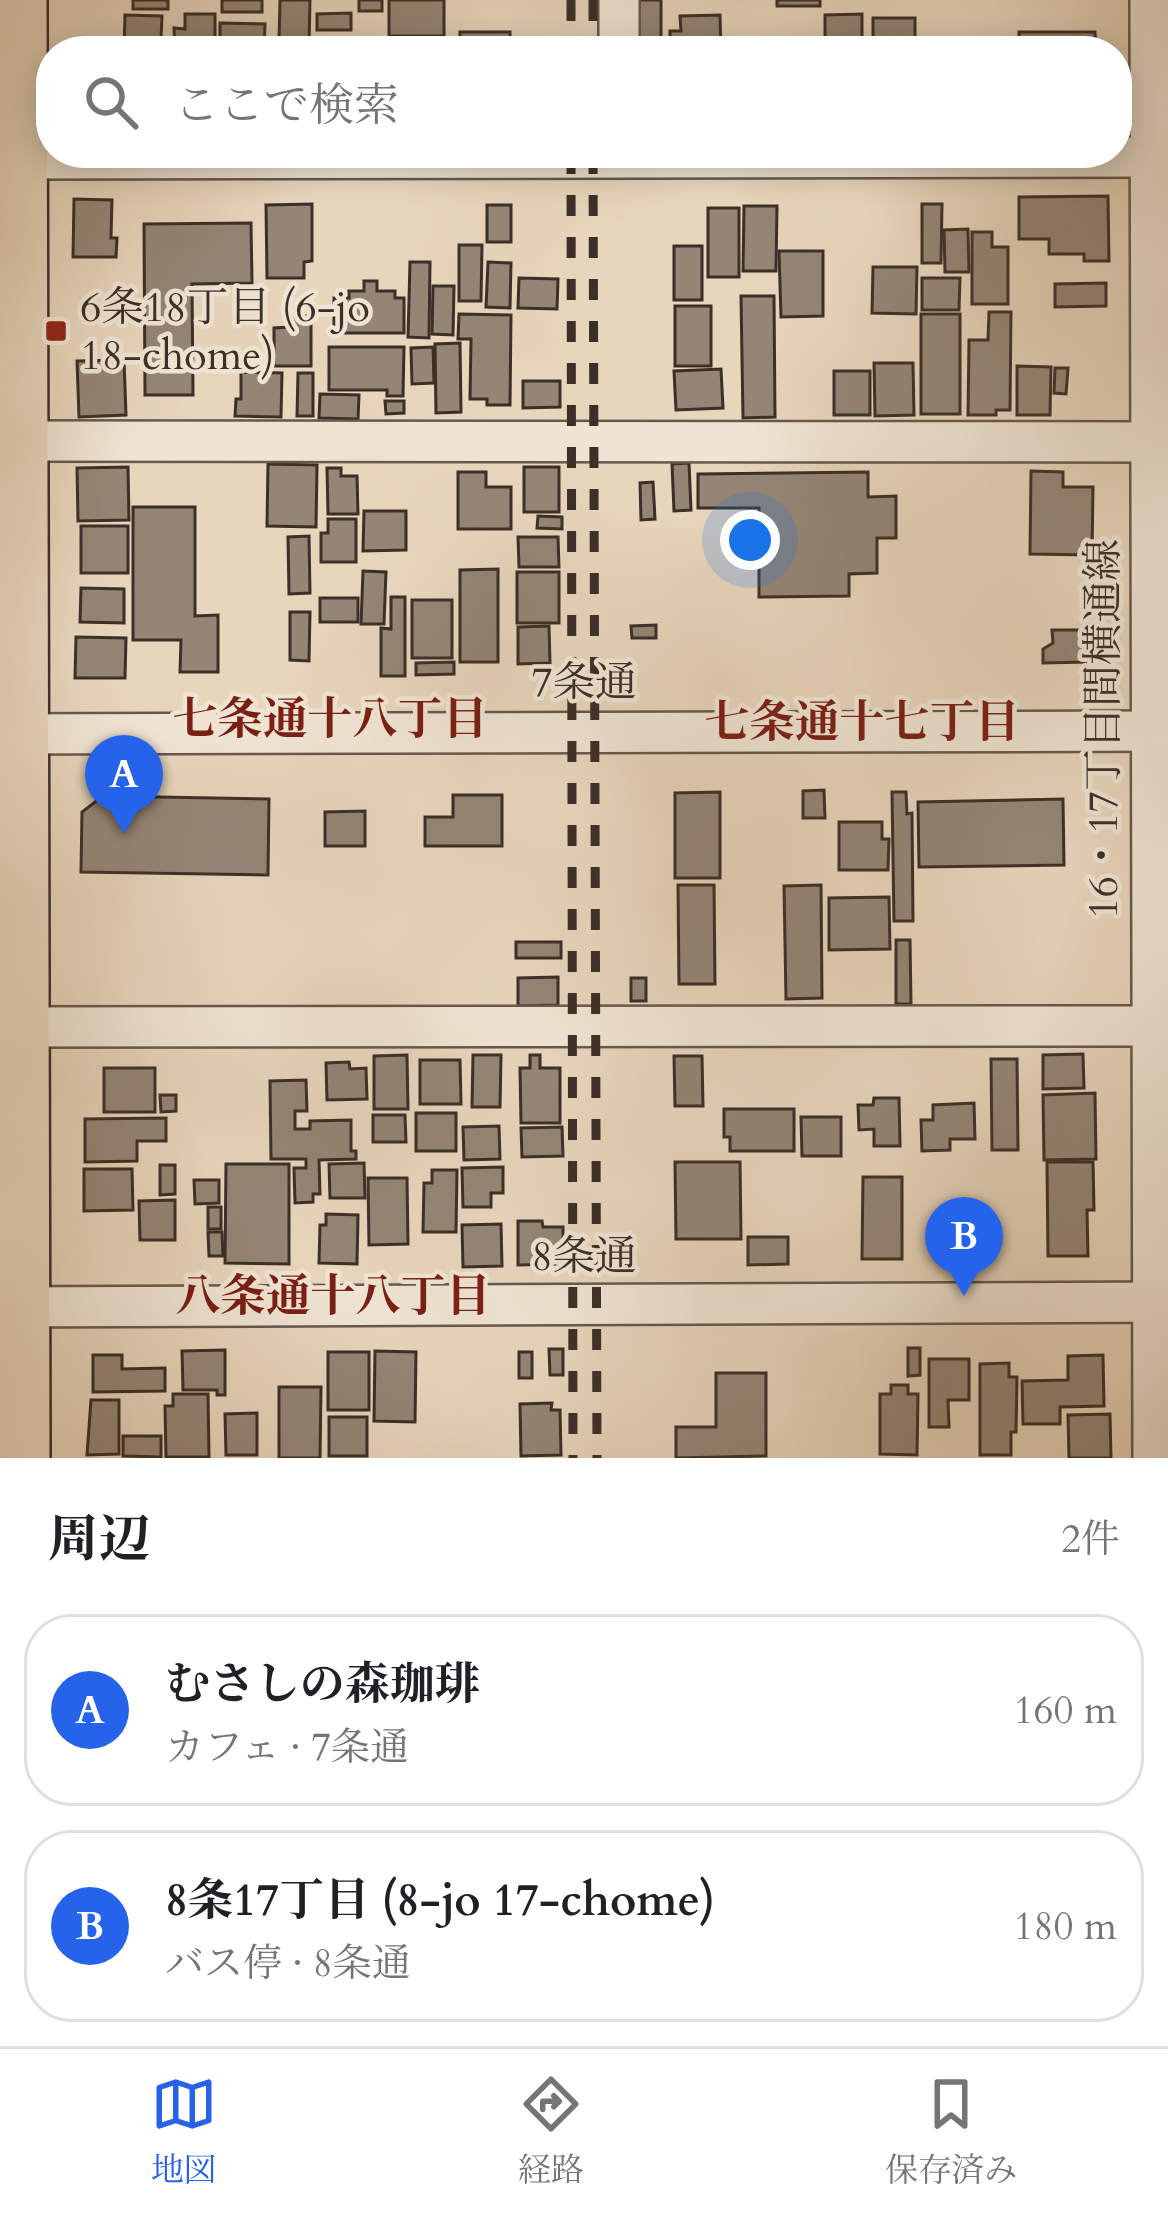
<!DOCTYPE html>
<html lang="ja">
<meta charset="utf-8">
<style>
:root{--surface:#fff;--page:#f6f6f6;--text:#202124;--muted:#757577;--line:#e0e0e0;--accent:#2563eb}
body{margin:0;font-family:Cardo,"Noto Serif JP",serif;background:var(--page);color:var(--text)}
.you{position:absolute;left:750px;top:540px;width:42px;height:42px;margin:-30px;border:9px solid #fff;border-radius:50%;background:#1a73e8;box-shadow:0 0 0 18px #1a73e833}
.badge{display:grid;place-items:center;width:78px;height:78px;border-radius:50%;background:var(--accent);color:#fff;font-size:39px;font-weight:700}
.pin{position:absolute;translate:-50% -99px;filter:drop-shadow(0 3px 6px #0008)}
.pin::after{content:'';position:absolute;top:63px;width:42px;height:36px;background:inherit;clip-path:polygon(0 0,100% 0,50% 100%)}
.list{margin:0;padding:0;list-style:none}
h2{display:flex;justify-content:space-between;align-items:center;height:156px;margin:0;padding:0 48px;font-size:51px}
h2 small{font-size:39px;font-weight:400;color:var(--muted)}
.list li{display:grid;grid-template-columns:78px 1fr auto;gap:36px;align-items:center;box-sizing:border-box;height:192px;margin:0 24px 24px;padding:0 24px;border:3px solid var(--line);border-radius:48px}
.list b{display:block;font-size:45px;white-space:nowrap}
.list p{margin:0;font-size:39px;white-space:nowrap;color:var(--muted)}
.list em{font-size:39px;font-style:normal;color:var(--muted)}
.icon{flex:none;width:66px;height:66px;fill:none;stroke:currentColor;stroke-width:2;stroke-linecap:round;stroke-linejoin:round}
.map{position:relative;flex:none;width:1168px;height:1458px;overflow:hidden}
.search{position:absolute;background:var(--surface);box-shadow:0 6px 30px #0003;left:36px;right:36px;top:36px;height:132px;display:flex;align-items:center;gap:30px;box-sizing:border-box;padding:0 42px;border-radius:48px;color:var(--muted);font-size:45px}
.sheet{height:588px;background:var(--surface)}
nav{display:flex;justify-content:space-around;align-items:center;box-sizing:border-box;height:168px;border-top:3px solid var(--line);background:var(--surface);font-size:33px;color:var(--muted)}
nav a{display:grid;justify-items:center;gap:6px}
nav .on{color:var(--accent)}
.map>svg:first-child{display:block}
.building{fill:#948575;stroke:#3b2f28;stroke-width:3}
.lines{fill:none;stroke-linecap:round;stroke-linejoin:round}
.minor-casing{stroke:#66584d;stroke-width:44}
.highway-casing{stroke:#3b2f28;stroke-width:62}
.minor{stroke:#efe4d3;stroke-width:39}
.highway{stroke:#e7d5bc;stroke-width:57}
.rail{stroke:#3b2f28;stroke-width:9;stroke-dasharray:21 21;stroke-linecap:butt}
.poi-dot{fill:#8f2418;stroke:#efe4d3;stroke-width:4.5}
.labels{text-anchor:middle;dominant-baseline:central;stroke-width:9;stroke-linejoin:round;paint-order:stroke}
.poi-label{font-size:42px;fill:#3b2f28;stroke:#efe4d3;text-anchor:start}
.street-label{font-size:42px;fill:#3b2f28;stroke:#efe4d3}
.neighbourhood-label{font-size:45px;font-weight:bold;fill:#7a1f14;stroke:#efe4d3}
</style>
<div class="map">
<svg width="1168" height="1458" viewBox="0 0 1168 1458">
<rect width="100%" height="100%" fill="#e7d5bc"/>
<filter id="stains"><feTurbulence type="fractalNoise" baseFrequency=".00167" numOctaves="4"/><feColorMatrix values="0 0 0 0 .2 0 0 0 0 .09 0 0 0 0 .02 0 0 0 .5 -.17"/></filter>
<radialGradient id="worn" r=".72"><stop offset=".6" stop-color="#630" stop-opacity="0"/><stop offset="1" stop-color="#630" stop-opacity=".3"/></radialGradient>
<g class="building">
<rect x="133" y="0" width="35" height="9"/>
<rect x="222" y="0" width="40" height="12"/>
<path d="M 280,0 L 310,0 L 309,46 L 279,41 Z"/>
<rect x="359" y="0" width="23" height="11"/>
<rect x="389" y="0" width="55" height="36"/>
<rect x="635" y="0" width="26" height="51"/>
<rect x="777" y="0" width="43" height="6"/>
<path d="M 351,13 L 351,30 L 317,30 L 317,14 Z"/>
<path d="M 185,14 L 215,14 L 215,51 L 175,51 L 174,28 L 185,29 Z"/>
<path d="M 862,14 L 862,51 L 825,51 L 825,15 Z"/>
<path d="M 125,15 L 162,16 L 161,39 L 169,39 L 168,51 L 124,51 Z"/>
<path d="M 720,15 L 721,51 L 670,51 L 670,31 L 681,31 L 680,16 Z"/>
<rect x="873" y="18" width="42" height="33"/>
<path d="M 220,23 L 265,24 L 264,51 L 220,51 Z"/>
<rect x="460" y="32" width="50" height="19"/>
<path d="M 1019,32 L 1095,32 L 1096,51 L 1019,51 Z"/>
<path d="M 1108,196 L 1109,261 L 1084,261 L 1084,254 L 1049,254 L 1049,239 L 1019,239 L 1019,197 Z"/>
<path d="M 74,199 L 112,200 L 111,238 L 117,238 L 116,257 L 73,257 Z"/>
<path d="M 312,204 L 312,261 L 304,262 L 304,278 L 267,278 L 266,205 Z"/>
<path d="M 922,204 L 942,204 L 941,263 L 922,263 Z"/>
<rect x="487" y="205" width="24" height="37"/>
<path d="M 744,206 L 777,206 L 776,271 L 743,271 Z"/>
<rect x="708" y="208" width="31" height="69"/>
<path d="M 251,223 L 252,283 L 192,284 L 193,395 L 145,395 L 144,224 Z"/>
<path d="M 968,229 L 969,272 L 945,272 L 944,230 Z"/>
<path d="M 972,232 L 992,232 L 992,247 L 1008,247 L 1008,304 L 972,304 Z"/>
<path d="M 459,245 L 482,245 L 481,301 L 459,301 Z"/>
<rect x="674" y="246" width="28" height="54"/>
<path d="M 779,251 L 823,251 L 823,316 L 781,317 Z"/>
<path d="M 410,262 L 430,262 L 429,338 L 408,337 Z"/>
<path d="M 488,262 L 511,263 L 510,308 L 486,307 Z"/>
<path d="M 873,267 L 917,267 L 916,314 L 872,313 Z"/>
<path d="M 519,278 L 558,279 L 557,309 L 518,308 Z"/>
<path d="M 922,278 L 960,278 L 959,310 L 922,310 Z"/>
<path d="M 364,281 L 377,281 L 377,291 L 395,291 L 395,298 L 404,298 L 404,333 L 334,333 L 334,298 L 349,298 L 349,291 L 364,291 Z"/>
<path d="M 1106,283 L 1106,306 L 1055,307 L 1055,284 Z"/>
<path d="M 433,286 L 454,286 L 453,335 L 432,334 Z"/>
<path d="M 741,296 L 774,296 L 775,417 L 743,418 Z"/>
<rect x="675" y="306" width="36" height="60"/>
<path d="M 989,312 L 1011,312 L 1010,410 L 996,410 L 996,415 L 968,415 L 969,340 L 988,340 Z"/>
<path d="M 459,314 L 511,315 L 510,405 L 487,405 L 487,399 L 470,399 L 471,339 L 458,339 Z"/>
<rect x="921" y="314" width="39" height="100"/>
<path d="M 290,315 L 311,316 L 311,366 L 274,366 L 274,328 L 290,327 Z"/>
<path d="M 460,343 L 461,412 L 436,413 L 435,344 Z"/>
<path d="M 329,347 L 404,347 L 403,396 L 387,396 L 387,390 L 329,390 Z"/>
<path d="M 433,347 L 434,383 L 412,384 L 411,348 Z"/>
<path d="M 124,360 L 126,415 L 79,417 L 77,361 Z"/>
<path d="M 874,363 L 913,363 L 914,415 L 875,416 Z"/>
<path d="M 1017,366 L 1051,367 L 1050,415 L 1017,415 Z"/>
<path d="M 1055,368 L 1068,368 L 1066,394 L 1054,393 Z"/>
<path d="M 721,369 L 723,408 L 676,410 L 674,371 Z"/>
<rect x="834" y="371" width="36" height="44"/>
<path d="M 241,372 L 282,373 L 281,417 L 235,416 L 236,399 L 241,399 Z"/>
<path d="M 298,373 L 313,373 L 313,416 L 297,416 Z"/>
<path d="M 523,381 L 560,381 L 560,407 L 523,408 Z"/>
<path d="M 320,394 L 359,395 L 358,419 L 319,418 Z"/>
<path d="M 385,401 L 404,401 L 404,413 L 386,414 Z"/>
<path d="M 689,463 L 691,510 L 674,511 L 672,464 Z"/>
<path d="M 268,464 L 317,465 L 316,527 L 267,526 Z"/>
<path d="M 128,467 L 129,520 L 78,521 L 77,468 Z"/>
<rect x="524" y="467" width="35" height="45"/>
<path d="M 327,468 L 341,468 L 341,476 L 357,476 L 358,514 L 328,514 Z"/>
<path d="M 1031,471 L 1063,472 L 1063,487 L 1093,487 L 1092,555 L 1030,554 Z"/>
<path d="M 458,472 L 486,472 L 486,487 L 511,487 L 511,529 L 458,529 Z"/>
<path d="M 868,472 L 868,497 L 896,496 L 896,538 L 877,538 L 877,573 L 849,574 L 849,596 L 759,597 L 759,508 L 698,508 L 698,474 Z"/>
<path d="M 653,482 L 655,519 L 641,520 L 640,483 Z"/>
<path d="M 133,507 L 195,507 L 195,616 L 218,615 L 218,672 L 180,672 L 181,640 L 133,640 Z"/>
<path d="M 364,511 L 406,511 L 406,550 L 363,551 Z"/>
<path d="M 538,516 L 562,517 L 562,529 L 537,528 Z"/>
<path d="M 328,519 L 356,519 L 356,562 L 321,562 L 321,533 L 328,533 Z"/>
<rect x="81" y="526" width="47" height="47"/>
<path d="M 309,536 L 310,593 L 289,594 L 288,537 Z"/>
<path d="M 518,537 L 558,537 L 559,567 L 519,567 Z"/>
<path d="M 498,569 L 498,662 L 460,662 L 460,570 Z"/>
<path d="M 363,571 L 386,572 L 384,624 L 361,624 Z"/>
<rect x="517" y="572" width="42" height="51"/>
<path d="M 81,588 L 124,589 L 124,623 L 80,622 Z"/>
<path d="M 391,597 L 405,597 L 405,676 L 381,676 L 381,628 L 391,629 Z"/>
<rect x="320" y="598" width="38" height="24"/>
<rect x="412" y="600" width="40" height="58"/>
<path d="M 290,612 L 310,612 L 309,661 L 290,660 Z"/>
<path d="M 656,625 L 656,638 L 632,638 L 631,626 Z"/>
<path d="M 549,626 L 550,663 L 518,664 L 518,627 Z"/>
<path d="M 1052,630 L 1089,630 L 1089,662 L 1043,663 L 1043,649 L 1053,643 Z"/>
<path d="M 76,637 L 126,638 L 125,678 L 75,678 Z"/>
<path d="M 454,662 L 454,674 L 416,675 L 416,663 Z"/>
<path d="M 824,790 L 825,818 L 803,818 L 803,791 Z"/>
<path d="M 720,792 L 720,878 L 675,878 L 675,793 Z"/>
<path d="M 892,792 L 906,792 L 907,814 L 912,813 L 913,921 L 894,921 Z"/>
<path d="M 453,795 L 502,795 L 502,846 L 425,846 L 425,817 L 453,817 Z"/>
<path d="M 103,796 L 269,799 L 268,875 L 81,872 L 82,812 Z"/>
<path d="M 1063,799 L 1064,865 L 919,867 L 918,802 Z"/>
<path d="M 365,811 L 365,846 L 325,846 L 325,812 Z"/>
<path d="M 839,822 L 882,822 L 882,839 L 889,839 L 888,870 L 839,870 Z"/>
<path d="M 678,885 L 714,885 L 715,984 L 679,984 Z"/>
<path d="M 821,885 L 822,998 L 786,999 L 784,886 Z"/>
<path d="M 889,897 L 890,949 L 829,950 L 829,898 Z"/>
<path d="M 896,940 L 910,940 L 911,1004 L 896,1004 Z"/>
<rect x="516" y="942" width="45" height="16"/>
<path d="M 558,977 L 558,1005 L 518,1006 L 518,978 Z"/>
<rect x="631" y="978" width="15" height="23"/>
<path d="M 1083,1054 L 1084,1088 L 1043,1089 L 1043,1055 Z"/>
<path d="M 407,1055 L 408,1109 L 374,1109 L 374,1056 Z"/>
<path d="M 473,1055 L 501,1055 L 500,1107 L 472,1107 Z"/>
<path d="M 530,1055 L 540,1055 L 540,1068 L 560,1068 L 560,1123 L 521,1123 L 520,1068 L 530,1068 Z"/>
<path d="M 674,1056 L 702,1056 L 703,1106 L 675,1106 Z"/>
<path d="M 991,1059 L 1017,1059 L 1018,1150 L 992,1150 Z"/>
<path d="M 420,1060 L 460,1060 L 461,1104 L 420,1104 Z"/>
<path d="M 349,1062 L 350,1069 L 366,1068 L 367,1099 L 327,1100 L 326,1063 Z"/>
<rect x="104" y="1068" width="51" height="44"/>
<path d="M 306,1080 L 307,1111 L 295,1111 L 295,1129 L 310,1129 L 310,1121 L 351,1120 L 351,1151 L 356,1151 L 356,1159 L 319,1160 L 320,1194 L 313,1194 L 313,1202 L 295,1203 L 294,1168 L 306,1168 L 306,1159 L 271,1159 L 270,1081 Z"/>
<path d="M 1095,1093 L 1096,1159 L 1044,1160 L 1043,1095 Z"/>
<path d="M 160,1095 L 176,1095 L 176,1111 L 161,1112 Z"/>
<path d="M 874,1098 L 899,1098 L 900,1146 L 874,1146 L 874,1129 L 859,1130 L 858,1105 L 873,1105 Z"/>
<path d="M 974,1103 L 975,1139 L 950,1139 L 950,1150 L 922,1151 L 921,1120 L 933,1120 L 933,1105 Z"/>
<path d="M 724,1109 L 794,1109 L 794,1151 L 730,1151 L 730,1137 L 724,1137 Z"/>
<rect x="416" y="1113" width="40" height="38"/>
<path d="M 373,1115 L 405,1115 L 406,1142 L 373,1142 Z"/>
<path d="M 801,1117 L 841,1117 L 841,1156 L 802,1156 Z"/>
<path d="M 166,1118 L 166,1141 L 137,1141 L 137,1161 L 85,1162 L 85,1119 Z"/>
<path d="M 499,1126 L 500,1159 L 464,1160 L 463,1127 Z"/>
<path d="M 562,1127 L 563,1156 L 522,1157 L 521,1128 Z"/>
<path d="M 675,1162 L 740,1162 L 741,1239 L 676,1239 Z"/>
<path d="M 1047,1162 L 1093,1162 L 1094,1210 L 1087,1210 L 1088,1256 L 1048,1256 Z"/>
<path d="M 364,1163 L 365,1198 L 330,1198 L 329,1164 Z"/>
<path d="M 226,1164 L 289,1164 L 289,1264 L 225,1263 Z"/>
<path d="M 160,1165 L 175,1165 L 175,1194 L 160,1195 Z"/>
<path d="M 503,1167 L 503,1193 L 491,1193 L 491,1207 L 463,1207 L 462,1168 Z"/>
<path d="M 84,1169 L 132,1169 L 133,1210 L 84,1211 Z"/>
<path d="M 432,1170 L 457,1170 L 456,1232 L 423,1232 L 424,1183 L 432,1183 Z"/>
<path d="M 863,1177 L 902,1177 L 902,1259 L 862,1259 Z"/>
<path d="M 368,1178 L 407,1178 L 408,1244 L 369,1245 Z"/>
<path d="M 194,1180 L 219,1180 L 219,1203 L 195,1204 Z"/>
<path d="M 175,1200 L 175,1240 L 140,1240 L 139,1201 Z"/>
<rect x="208" y="1207" width="13" height="22"/>
<path d="M 326,1214 L 358,1215 L 357,1264 L 319,1263 L 320,1225 L 326,1225 Z"/>
<path d="M 518,1221 L 542,1221 L 543,1227 L 563,1227 L 563,1264 L 518,1265 Z"/>
<path d="M 501,1224 L 502,1266 L 463,1267 L 462,1225 Z"/>
<path d="M 208,1232 L 222,1232 L 223,1256 L 209,1256 Z"/>
<path d="M 748,1237 L 788,1237 L 788,1264 L 748,1265 Z"/>
<path d="M 908,1348 L 920,1348 L 920,1375 L 908,1376 Z"/>
<path d="M 549,1349 L 563,1349 L 563,1375 L 550,1375 Z"/>
<path d="M 225,1350 L 225,1395 L 217,1395 L 217,1390 L 183,1390 L 182,1351 Z"/>
<path d="M 375,1351 L 416,1352 L 415,1422 L 374,1421 Z"/>
<rect x="328" y="1352" width="41" height="58"/>
<rect x="519" y="1352" width="13" height="26"/>
<path d="M 93,1355 L 122,1355 L 122,1369 L 165,1368 L 165,1391 L 93,1392 Z"/>
<path d="M 1103,1355 L 1104,1406 L 1060,1407 L 1060,1424 L 1023,1424 L 1022,1381 L 1068,1380 L 1068,1356 Z"/>
<path d="M 929,1359 L 969,1359 L 969,1400 L 948,1400 L 949,1427 L 929,1427 Z"/>
<path d="M 1009,1363 L 1009,1377 L 1017,1377 L 1016,1432 L 1011,1432 L 1011,1455 L 980,1455 L 980,1364 Z"/>
<path d="M 716,1373 L 766,1373 L 766,1456 L 676,1458 L 676,1427 L 716,1427 Z"/>
<path d="M 891,1385 L 908,1385 L 908,1394 L 918,1394 L 917,1455 L 880,1454 L 880,1394 L 891,1394 Z"/>
<path d="M 279,1387 L 321,1387 L 320,1458 L 279,1458 Z"/>
<path d="M 173,1394 L 208,1394 L 209,1457 L 166,1457 L 165,1406 L 173,1406 Z"/>
<path d="M 91,1400 L 119,1400 L 119,1454 L 87,1455 Z"/>
<path d="M 552,1403 L 551,1410 L 560,1410 L 561,1455 L 521,1456 L 520,1404 Z"/>
<path d="M 257,1413 L 257,1455 L 226,1455 L 225,1414 Z"/>
<path d="M 1110,1414 L 1111,1458 L 1069,1458 L 1068,1415 Z"/>
<rect x="329" y="1417" width="38" height="39"/>
<path d="M 123,1436 L 161,1436 L 161,1457 L 123,1456 Z"/>
</g>
<g class="lines">
<g class="minor-casing">
<g id="minor">
<path d="M 619,0 L 619,51"/>
<path d="M 1150,0 L 1153,1458"/>
<path d="M 18,159 L 1168,157"/>
<path d="M 0,441 L 1168,442"/>
<path d="M 0,734 L 1168,731"/>
<path d="M 0,1027 L 1152,1026"/>
<path d="M 0,1307 L 1168,1302"/>
</g>
</g>
<g class="highway-casing">
<path id="highway" d="M 18,0 L 21,1458"/>
</g>
<use href="#minor" class="minor"/>
<use href="#highway" class="highway"/>
<g class="rail">
<path d="M 571,0 L 571,51"/>
<path d="M 593,0 L 593,51"/>
<path d="M 571,153 L 573,1458"/>
<path d="M 593,153 L 597,1458"/>
</g>
</g>
<rect class="poi-dot" x="44" y="319" width="24" height="24" rx="6"/>
<g class="labels">
<g class="poi-label">
<text x="80" y="307">6条18丁目 (6-jo<tspan x="80" dy="48">18-chome)</tspan></text>
</g>
<g class="street-label">
<text x="584" y="682">7条通</text>
<text transform="translate(1103 729) rotate(-90)">16・17丁目間横通線</text>
<text x="584" y="1256">8条通</text>
</g>
<g class="neighbourhood-label">
<text x="330" y="719">七条通十八丁目</text>
<text x="862" y="722">七条通十七丁目</text>
<text x="333" y="1296">八条通十八丁目</text>
</g>
</g>
<rect width="100%" height="100%" filter="url(#stains)"/>
<rect width="100%" height="100%" fill="url(#worn)"/>
</svg>
<div class="you"></div>
<div class="pin badge" style="left:124px;top:834px">A</div>
<div class="pin badge" style="left:964px;top:1296px">B</div>
<div class="search"><svg class="icon" aria-label="search" viewBox="0 0 24 24"><circle cx="10" cy="10" r="6"/><path d="M15 15l6 6"/></svg>ここで検索</div>
</div>
<section class="sheet">
<h2>周辺<small>2件</small></h2>
<ul class="list">
<li><span class="badge">A</span><div><b>むさしの森珈琲</b><p>カフェ · 7条通</p></div><em>160 m</em></li>
<li><span class="badge">B</span><div><b>8条17丁目 (8-jo 17-chome)</b><p>バス停 · 8条通</p></div><em>180 m</em></li>
</ul>
</section>
<nav>
<a class="on"><svg class="icon" aria-label="map" viewBox="0 0 24 24"><path d="M3 6l6-2 6 2 6-2v14l-6 2-6-2-6 2zM9 4v14M15 6v14"/></svg>地図</a>
<a><svg class="icon" aria-label="directions" viewBox="0 0 24 24"><path d="M12 3l9 9-9 9-9-9zM9 14v-3h6M13 9l2 2-2 2"/></svg>経路</a>
<a><svg class="icon" aria-label="saved" viewBox="0 0 24 24"><path d="M7 4h10v16l-5-4-5 4z"/></svg>保存済み</a>
</nav>
